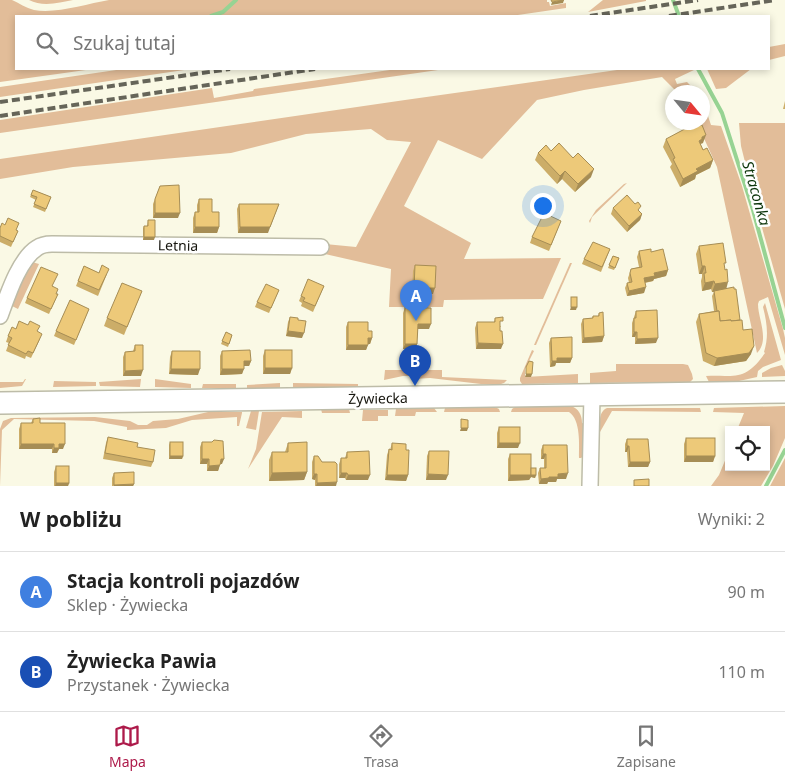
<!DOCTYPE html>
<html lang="pl">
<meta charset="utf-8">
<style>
:root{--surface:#fff;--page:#f2f2f2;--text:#222;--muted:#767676;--line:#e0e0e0;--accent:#ad1a4a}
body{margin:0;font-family:"Noto Sans",sans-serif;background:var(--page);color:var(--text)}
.controls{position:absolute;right:15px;bottom:15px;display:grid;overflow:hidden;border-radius:0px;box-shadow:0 2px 8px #0003}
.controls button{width:45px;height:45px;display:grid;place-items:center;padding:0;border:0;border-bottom:1px solid var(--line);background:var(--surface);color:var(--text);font:25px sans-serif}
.compass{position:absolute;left:665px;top:85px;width:45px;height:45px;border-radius:50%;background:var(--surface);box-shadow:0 2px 8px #0003;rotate:119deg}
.you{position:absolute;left:542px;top:205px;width:18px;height:18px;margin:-12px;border:4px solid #fff;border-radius:50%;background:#1a73e8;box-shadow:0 0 0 8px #1a73e833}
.badge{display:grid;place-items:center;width:32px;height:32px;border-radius:50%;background:var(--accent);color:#fff;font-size:16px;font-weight:700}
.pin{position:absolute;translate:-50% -41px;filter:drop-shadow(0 1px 2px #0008)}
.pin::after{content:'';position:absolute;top:26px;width:18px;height:15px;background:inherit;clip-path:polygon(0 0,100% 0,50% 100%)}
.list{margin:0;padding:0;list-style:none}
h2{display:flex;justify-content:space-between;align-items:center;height:65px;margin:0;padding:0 20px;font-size:21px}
h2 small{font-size:16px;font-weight:400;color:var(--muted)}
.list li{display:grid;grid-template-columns:32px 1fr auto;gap:15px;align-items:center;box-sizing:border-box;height:80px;padding:0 20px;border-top:1px solid var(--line)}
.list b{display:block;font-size:19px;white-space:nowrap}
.list p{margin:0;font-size:16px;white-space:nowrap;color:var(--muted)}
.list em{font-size:16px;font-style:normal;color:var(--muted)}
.icon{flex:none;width:28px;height:28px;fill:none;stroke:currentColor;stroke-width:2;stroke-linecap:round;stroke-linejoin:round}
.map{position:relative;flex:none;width:785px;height:486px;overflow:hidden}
.search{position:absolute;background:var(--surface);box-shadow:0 2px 8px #0003;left:15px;right:15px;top:15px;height:55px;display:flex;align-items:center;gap:12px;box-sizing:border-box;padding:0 18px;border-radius:0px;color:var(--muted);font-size:19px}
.sheet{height:225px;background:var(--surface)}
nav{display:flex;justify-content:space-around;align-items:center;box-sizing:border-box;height:70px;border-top:1px solid var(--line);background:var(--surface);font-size:14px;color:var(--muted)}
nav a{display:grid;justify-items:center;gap:2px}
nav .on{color:var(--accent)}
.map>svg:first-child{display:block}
.green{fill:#e2bd99}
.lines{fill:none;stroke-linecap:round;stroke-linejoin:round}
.stream{stroke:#97d393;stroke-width:4}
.street-casing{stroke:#bdbca8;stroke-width:18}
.secondary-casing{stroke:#bdbca8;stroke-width:24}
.street{stroke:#fff;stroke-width:15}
.secondary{stroke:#fff;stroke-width:21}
.rail{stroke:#666559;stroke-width:4;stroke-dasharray:8 4;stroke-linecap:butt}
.wall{fill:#ccad68}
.shaded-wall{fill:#a68d55}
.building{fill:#edc979;stroke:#a68d55}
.labels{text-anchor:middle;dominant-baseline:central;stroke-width:5;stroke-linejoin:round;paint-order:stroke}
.street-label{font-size:14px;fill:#16150e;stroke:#fff}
.water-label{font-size:15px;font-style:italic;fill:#0e370d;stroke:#fff}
</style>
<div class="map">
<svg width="785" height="486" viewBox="0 0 785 486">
<rect width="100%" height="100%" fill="#faf9e5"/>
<g class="green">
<path d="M 0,0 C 4,0 8,0 12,0 C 19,3 26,8 34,10 C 56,14 86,4 109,0 L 547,0 L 547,2 L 549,2 L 550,6 L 566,3 L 566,8 L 511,16 L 16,16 L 16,69 L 93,69 L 0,82 Z"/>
<path d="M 29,0 L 73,0 C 59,3 42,7 29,0 Z"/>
<path d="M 603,0 L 646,0 L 646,1 L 588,12 Z"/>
<path d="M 785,44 L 785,56 L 769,60 L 769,47 Z"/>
<path d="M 123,69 L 191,69 L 0,97 L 0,87 Z"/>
<path d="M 397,69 L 445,69 L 0,133 L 0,120 L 212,88 L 214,98 L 253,91 L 254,89 Z"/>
<path d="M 624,69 L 693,69 L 694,70 L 675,79 L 677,84 L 687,82 L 697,92 L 677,92 L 662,77 L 584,90 L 537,100 L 482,159 L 438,140 L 404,206 L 471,243 L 464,259 L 561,258 L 543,299 L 444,300 L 443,307 L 389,307 L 391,269 L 325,254 L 325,244 L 356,247 L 411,142 L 387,140 L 371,129 L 306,134 L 231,153 L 73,167 L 0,179 L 0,159 L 405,100 Z"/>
<path d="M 707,69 L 751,69 L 726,88 L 716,89 Z"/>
<path d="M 703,101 L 711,125 L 721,126 L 742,186 L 783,329 L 785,338 L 785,355 L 768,297 L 759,301 L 758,304 C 758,319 770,340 757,353 L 717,167 L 697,123 L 702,122 Z"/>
<path d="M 739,123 L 785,123 L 785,309 L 757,210 L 741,146 Z"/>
<path d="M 627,183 L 592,217 L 590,223 L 589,221 L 596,210 L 624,184 Z"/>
<path d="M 32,262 L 39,264 L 18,309 L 12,306 L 9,304 L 16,287 Z"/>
<path d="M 570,263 L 572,263 L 536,345 L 534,345 Z"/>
<path d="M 765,303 L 781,360 L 763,367 L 758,371 L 757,377 L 739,381 L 709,382 L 706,376 C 737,375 745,381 765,353 L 764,352 C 769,336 767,323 763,307 Z"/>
<path d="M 532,350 L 534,351 L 525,369 L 525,377 L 578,374 L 578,383 L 522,384 L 520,381 L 520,378 Z"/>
<path d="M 616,364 L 683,364 L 688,365 L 692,374 L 693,379 L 690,382 L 590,383 L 590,373 L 616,371 Z"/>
<path d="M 782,365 L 785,371 L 785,376 L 762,377 L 762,373 L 771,368 Z"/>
<path d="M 385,370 L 442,370 L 442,377 L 507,380 L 504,383 L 501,384 L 481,384 L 430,378 L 414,379 L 413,376 L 403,376 L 384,380 Z"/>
<path d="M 25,379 L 26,379 L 22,386 L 0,388 L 0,382 L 23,382 Z"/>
<path d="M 141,379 L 140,387 L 100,386 L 99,382 Z"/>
<path d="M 155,379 L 191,384 L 191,388 L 155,387 Z"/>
<path d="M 54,381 L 96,382 L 96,386 L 53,387 Z"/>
<path d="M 280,383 L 280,388 L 247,388 L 247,385 Z"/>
<path d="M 293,383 L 358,384 L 358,386 L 354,387 L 293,387 Z"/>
<path d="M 203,384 L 236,384 L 236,388 L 202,388 Z"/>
<path d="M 571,406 C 579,409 582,415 582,423 L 586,424 L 585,455 L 581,458 L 579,458 C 579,445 581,420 569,412 L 511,412 L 512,409 L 515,407 Z"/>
<path d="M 785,406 L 785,438 L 773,466 L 761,486 L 711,486 L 719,475 L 729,451 L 729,467 L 766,467 L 766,430 L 737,430 L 744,413 L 713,412 L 714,408 Z"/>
<path d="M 434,408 L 437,412 L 416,412 L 415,416 L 395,416 L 396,409 Z"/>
<path d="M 445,408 L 497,408 L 499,409 L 500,412 L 444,412 Z"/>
<path d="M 607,408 L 700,408 L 701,412 L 612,411 L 600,432 C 600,423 598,412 607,408 Z"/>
<path d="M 321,409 L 349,409 L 350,413 L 322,413 Z"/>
<path d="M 363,410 L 388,410 L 388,416 L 378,416 L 378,421 L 362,421 Z"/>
<path d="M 251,411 L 259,411 L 256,430 L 246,428 Z"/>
<path d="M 302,411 L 302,418 L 282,417 L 248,469 L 256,449 L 262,412 Z"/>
<path d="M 208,412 L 242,412 L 242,413 L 239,426 L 237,426 L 237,417 L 192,420 L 166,428 L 127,430 L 127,427 L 94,421 L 14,419 L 2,430 L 0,486 L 0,429 L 3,421 L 11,418 L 95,417 L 130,421 L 138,425 L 147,425 L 153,421 L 178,419 Z"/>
<path d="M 785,458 L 785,486 L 770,486 Z"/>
</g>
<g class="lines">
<g class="stream">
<path d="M 673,0 L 679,16"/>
<path d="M 211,16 L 223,12 L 236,0"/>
<path d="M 698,69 L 722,113 L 753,210 L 785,328"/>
<path d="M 766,486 L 785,450"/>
</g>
<g class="street-casing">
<g id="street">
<path d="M 0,316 C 7,297 19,259 37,248 C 41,245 46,244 52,244 L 321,247"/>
<path d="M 590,486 L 592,395"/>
</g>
</g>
<g class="secondary-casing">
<path id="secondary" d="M 0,403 L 785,392"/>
</g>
<use href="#street" class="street"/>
<use href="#secondary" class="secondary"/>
<g class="rail">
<path d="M 590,16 L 698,0"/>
<path d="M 669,16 L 775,0"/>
<path d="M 0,102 L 230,69"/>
<path d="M 0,116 L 315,69"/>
</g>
</g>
<g class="wall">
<path d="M 785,101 L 785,109 L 783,109 Z"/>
<path d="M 666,139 L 703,143 L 700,144 L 703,150 L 713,160 L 710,168 L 696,175 L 695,179 L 680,187 L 670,167 L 672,164 L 663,147 Z"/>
<path d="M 551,151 L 591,177 L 575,192 L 562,179 L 557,184 L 535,160 L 538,153 Z"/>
<path d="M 160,186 L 178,218 L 153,218 L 153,204 Z"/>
<path d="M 33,190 L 51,197 L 45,212 L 33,207 L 36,200 L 30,197 Z"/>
<path d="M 199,199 L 212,212 L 219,227 L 217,233 L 193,233 L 193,218 L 195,212 L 197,212 L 197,205 Z"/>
<path d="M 239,204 L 268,233 L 238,233 L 237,209 Z"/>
<path d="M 613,208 L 639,211 L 642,214 L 640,220 L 627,232 L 611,214 Z"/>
<path d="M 148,220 L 154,240 L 143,240 L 143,228 L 144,226 L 147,226 Z"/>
<path d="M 561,221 L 549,251 L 530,243 L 532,237 Z"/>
<path d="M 0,228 L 16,230 L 18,231 L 11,247 L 0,242 Z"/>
<path d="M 699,246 L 724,267 L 726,288 L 740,320 L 743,330 L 751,354 L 746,361 L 714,366 L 703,361 L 696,322 L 699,314 L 714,311 L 712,296 L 714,292 L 712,292 L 711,289 L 702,291 L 701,281 L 702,277 L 702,274 L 699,274 L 696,254 Z"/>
<path d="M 610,249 L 601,272 L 582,264 L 584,259 Z"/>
<path d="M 639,251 L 651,252 L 668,270 L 666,276 L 654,279 L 653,281 L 645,283 L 644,293 L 627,296 L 625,288 L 627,283 L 629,283 L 628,278 L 631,269 L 639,267 L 637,257 Z"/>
<path d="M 613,256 L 619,258 L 614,270 L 608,268 Z"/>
<path d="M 415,265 L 433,294 L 412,293 L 413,271 Z"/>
<path d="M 84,266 L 99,273 L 107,274 L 98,296 L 76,286 Z"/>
<path d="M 53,286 L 56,294 L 58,294 L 49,314 L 25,303 L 27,298 Z"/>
<path d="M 324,286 L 313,312 L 301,306 L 302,303 L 299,301 L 301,296 Z"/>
<path d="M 279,290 L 269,313 L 255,307 L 257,302 Z"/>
<path d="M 142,291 L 124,335 L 104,326 L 107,318 Z"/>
<path d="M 405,307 L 429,329 L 418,329 L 416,349 L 403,349 L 403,313 Z"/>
<path d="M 89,309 L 74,345 L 54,336 L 56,331 Z"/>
<path d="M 636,311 L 656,343 L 635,344 L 635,337 L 632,337 L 632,323 Z"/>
<path d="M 599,313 L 604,336 L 602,342 L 582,343 L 581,324 L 583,319 L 592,318 L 593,316 L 598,316 Z"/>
<path d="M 290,317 L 298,320 L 302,338 L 286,336 L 288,322 Z"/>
<path d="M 495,318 L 501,327 L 500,327 L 501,349 L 476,349 L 475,328 L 477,322 L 494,322 Z"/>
<path d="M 348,322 L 368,331 L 372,338 L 370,344 L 368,344 L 366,350 L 346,350 L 346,327 Z"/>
<path d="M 16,329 L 38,332 L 40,339 L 31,358 L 26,356 L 25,359 L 6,351 L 9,343 L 6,342 L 8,336 Z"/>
<path d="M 226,332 L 232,335 L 228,347 L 221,344 Z"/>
<path d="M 551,338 L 572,358 L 570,363 L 556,363 L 555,366 L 550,367 L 549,343 Z"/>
<path d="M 135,345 L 141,376 L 123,376 L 123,357 L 125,352 L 133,351 Z"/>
<path d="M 265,350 L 292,368 L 290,374 L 263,374 L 263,356 Z"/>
<path d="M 172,351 L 198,375 L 169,374 L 170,357 Z"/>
<path d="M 222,351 L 251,361 L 249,366 L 244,366 L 242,374 L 220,375 L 220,356 Z"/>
<path d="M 33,419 L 40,423 L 63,449 L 59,449 L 57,453 L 52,453 L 52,449 L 19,449 L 19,429 L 21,423 L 31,423 Z"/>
<path d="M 499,427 L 518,448 L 497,448 L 497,433 Z"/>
<path d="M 108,437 L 137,447 L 153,462 L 151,467 L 103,459 L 106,443 Z"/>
<path d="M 686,438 L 715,456 L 713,462 L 684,462 L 684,444 Z"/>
<path d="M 627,439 L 650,462 L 648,467 L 628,467 L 627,452 L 625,452 L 625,444 Z"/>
<path d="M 170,442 L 183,456 L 182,459 L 169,459 L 169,445 Z"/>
<path d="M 202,442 L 222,464 L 220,464 L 218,471 L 207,471 L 207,464 L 200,464 L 200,447 Z"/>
<path d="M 288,443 L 307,472 L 304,480 L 269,481 L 269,460 L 272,452 L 285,452 Z"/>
<path d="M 392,443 L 406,450 L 408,475 L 406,481 L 385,480 L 387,455 L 389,449 L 390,450 Z"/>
<path d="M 543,445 L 566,479 L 557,479 L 556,482 L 548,482 L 547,484 L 539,484 L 538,473 L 540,468 L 544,468 L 544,459 L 541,459 L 541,450 Z"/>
<path d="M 429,451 L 446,480 L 426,480 L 427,456 Z"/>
<path d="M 347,452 L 368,480 L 346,480 L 345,478 L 339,478 L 339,464 L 341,458 L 345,458 Z"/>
<path d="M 510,454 L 531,468 L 536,475 L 535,478 L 531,477 L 529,480 L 508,481 L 508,459 Z"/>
<path d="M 314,456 L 322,462 L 336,486 L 315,486 L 315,480 L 312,479 L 312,462 Z"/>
<path d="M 56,466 L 69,483 L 68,486 L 54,486 L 54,472 Z"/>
<path d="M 114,473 L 134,484 L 133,486 L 112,486 L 112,478 Z"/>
</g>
<g class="shaded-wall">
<path d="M 564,0 L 563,3 L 551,5 L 552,2 Z"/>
<path d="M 706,135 L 703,143 L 700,144 L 699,141 L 702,137 Z"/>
<path d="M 713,160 L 710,168 L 696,175 L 695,179 L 680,187 L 683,179 L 696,169 Z"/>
<path d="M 594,169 L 591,177 L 575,192 L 578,184 Z"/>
<path d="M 565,171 L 562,179 L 557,184 L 560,176 Z"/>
<path d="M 279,204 L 268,233 L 238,233 L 240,227 Z"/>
<path d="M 155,213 L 180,213 L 178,218 L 153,218 Z"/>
<path d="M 642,214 L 640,220 L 627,232 L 629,226 Z"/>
<path d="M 195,227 L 219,227 L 217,233 L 193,233 Z"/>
<path d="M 144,237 L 155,237 L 154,240 L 143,240 Z"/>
<path d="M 702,266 L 705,266 L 702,274 L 699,274 Z"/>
<path d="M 668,270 L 666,276 L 654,279 L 653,281 L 642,283 L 644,278 L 654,273 Z"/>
<path d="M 714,281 L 711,289 L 702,291 L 705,283 Z"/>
<path d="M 728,282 L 726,290 L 712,292 L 715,284 Z"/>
<path d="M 646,287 L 644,293 L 627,296 L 629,291 Z"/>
<path d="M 414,288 L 435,288 L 433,294 L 412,293 Z"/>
<path d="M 571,307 L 577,307 L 576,310 L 570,310 Z"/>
<path d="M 418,324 L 431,324 L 429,329 L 416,329 Z"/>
<path d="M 288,331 L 304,333 L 302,338 L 286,336 Z"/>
<path d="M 634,332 L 637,332 L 635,337 L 632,337 Z"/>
<path d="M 604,336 L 602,342 L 582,343 L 584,338 Z"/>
<path d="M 368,338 L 372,338 L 370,344 L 366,344 Z"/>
<path d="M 658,338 L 656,343 L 635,344 L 637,339 Z"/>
<path d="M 478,343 L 503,344 L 501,349 L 476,349 Z"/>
<path d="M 405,344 L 417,344 L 416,349 L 403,349 Z"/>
<path d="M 348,345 L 368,345 L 366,350 L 346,350 Z"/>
<path d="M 754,346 L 751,354 L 746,361 L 714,366 L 717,358 Z"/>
<path d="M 557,358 L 572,358 L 570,363 L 556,363 L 555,366 L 550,367 L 552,361 Z"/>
<path d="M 244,361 L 251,361 L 249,366 L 242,366 Z"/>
<path d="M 265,368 L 292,368 L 290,374 L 263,374 Z"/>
<path d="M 171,369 L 200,369 L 198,375 L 169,374 Z"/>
<path d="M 222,369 L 244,369 L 242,374 L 220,375 Z"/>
<path d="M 143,370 L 141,376 L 123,376 L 125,371 Z"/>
<path d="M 526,374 L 532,374 L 531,377 L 525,377 Z"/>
<path d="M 461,428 L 468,428 L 467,431 L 460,431 Z"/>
<path d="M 499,443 L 520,443 L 518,448 L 497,448 Z"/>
<path d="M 21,444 L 54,444 L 52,449 L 19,449 Z"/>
<path d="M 59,444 L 65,444 L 63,449 L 59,449 L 57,453 L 52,453 L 54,448 Z"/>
<path d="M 627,446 L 629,446 L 627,452 L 625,452 Z"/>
<path d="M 543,454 L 546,454 L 544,459 L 541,459 Z"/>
<path d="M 170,456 L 183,456 L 182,459 L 169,459 Z"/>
<path d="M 686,456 L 715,456 L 713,462 L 684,462 Z"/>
<path d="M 202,459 L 209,459 L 207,464 L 200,464 Z"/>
<path d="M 221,459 L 224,459 L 222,464 L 219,464 Z"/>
<path d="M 630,462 L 650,462 L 648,467 L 628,467 Z"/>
<path d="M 220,465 L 218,471 L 207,471 L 209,466 Z"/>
<path d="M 307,472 L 304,480 L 269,481 L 272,473 Z"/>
<path d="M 341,473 L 347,473 L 345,478 L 339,478 Z"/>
<path d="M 568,473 L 566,479 L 557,479 L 556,482 L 548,482 L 547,484 L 539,484 L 541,479 L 558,474 Z"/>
<path d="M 314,474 L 317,474 L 315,480 L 312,479 Z"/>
<path d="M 428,474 L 448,475 L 446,480 L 426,480 Z"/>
<path d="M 348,475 L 370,475 L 368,480 L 346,480 Z"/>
<path d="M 387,475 L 408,475 L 406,481 L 385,480 Z"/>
<path d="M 510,475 L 536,475 L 535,478 L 531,477 L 529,480 L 508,481 Z"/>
<path d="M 337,482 L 336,486 L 316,486 L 317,483 Z"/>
<path d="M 56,483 L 69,483 L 68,486 L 55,486 Z"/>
<path d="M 134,484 L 133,486 L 114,486 L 114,485 Z"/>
</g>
<g class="building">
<path d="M 551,0 L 564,0 L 552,2 Z"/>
<path d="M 696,123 L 698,126 L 702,125 L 706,135 L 702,137 L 702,139 L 699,141 L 703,150 L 707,148 L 713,160 L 696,169 L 698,171 L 683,179 L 673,159 L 675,158 L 666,139 Z"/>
<path d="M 559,143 L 573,158 L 578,153 L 594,169 L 578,184 L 565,171 L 560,176 L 538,153 L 546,145 L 551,151 Z"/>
<path d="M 179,185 L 180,213 L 155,213 L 155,199 L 160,186 Z"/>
<path d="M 33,190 L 51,197 L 46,209 L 34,204 L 37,197 L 31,195 Z"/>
<path d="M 627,195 L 635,204 L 638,202 L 641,206 L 638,210 L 642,214 L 629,226 L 613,208 Z"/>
<path d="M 199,199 L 212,199 L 212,212 L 219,212 L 219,227 L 195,227 L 195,212 L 199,212 Z"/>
<path d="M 239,204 L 279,204 L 270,227 L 240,227 Z"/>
<path d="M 544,213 L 561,221 L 551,245 L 532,237 Z"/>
<path d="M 8,218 L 19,223 L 16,230 L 18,231 L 13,242 L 0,236 L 0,228 L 2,223 L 5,225 Z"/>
<path d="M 148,220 L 155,220 L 155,237 L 144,237 L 144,226 L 148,226 Z"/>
<path d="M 593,242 L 610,249 L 602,267 L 584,259 Z"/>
<path d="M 723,243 L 726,263 L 724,263 L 725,270 L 727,269 L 728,282 L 715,284 L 714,281 L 705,283 L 704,273 L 706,273 L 705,266 L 702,266 L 699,246 Z"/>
<path d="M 651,249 L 651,252 L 663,249 L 668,270 L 654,273 L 655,276 L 644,278 L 646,287 L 629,291 L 627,283 L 632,282 L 630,273 L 631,269 L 642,267 L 639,251 Z"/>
<path d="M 613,256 L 619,258 L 615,268 L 609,265 Z"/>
<path d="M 102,265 L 109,269 L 99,290 L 78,281 L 84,266 L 99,273 Z"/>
<path d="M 415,265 L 436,266 L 435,288 L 414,288 Z"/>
<path d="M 41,267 L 58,274 L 52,286 L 58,289 L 56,294 L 58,294 L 51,309 L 27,298 Z"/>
<path d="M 308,279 L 324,286 L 315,306 L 303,301 L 305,298 L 301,296 Z"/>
<path d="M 122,283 L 142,291 L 127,327 L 107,318 Z"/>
<path d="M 266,284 L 279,290 L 271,308 L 257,302 Z"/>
<path d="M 734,287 L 734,289 L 736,289 L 740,320 L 731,321 L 731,320 L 720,321 L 719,311 L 717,311 L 714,291 Z"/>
<rect x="571" y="297" width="6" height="10"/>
<path d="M 70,300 L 89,309 L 76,340 L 56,331 Z"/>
<path d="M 405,307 L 431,308 L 431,324 L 418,324 L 417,344 L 405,344 Z"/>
<path d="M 657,310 L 658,338 L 637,339 L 637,332 L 634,332 L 634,318 L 636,318 L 636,311 Z"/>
<path d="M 719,311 L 720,321 L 731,320 L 731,321 L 742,320 L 743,330 L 752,329 L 754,346 L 749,353 L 717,358 L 706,353 L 699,314 Z"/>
<path d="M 603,312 L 604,336 L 584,338 L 583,319 L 593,318 L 593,316 L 599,316 L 599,313 Z"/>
<path d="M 290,317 L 298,318 L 298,320 L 306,321 L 304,333 L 288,331 Z"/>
<path d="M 503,317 L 503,321 L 500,321 L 500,331 L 502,331 L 503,344 L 478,343 L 477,322 L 495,322 L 495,318 Z"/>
<path d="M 19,321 L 28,325 L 30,321 L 40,326 L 37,331 L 42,334 L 33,353 L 28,351 L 26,354 L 8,345 L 12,338 L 8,336 L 12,327 L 16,329 Z"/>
<path d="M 348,322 L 368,322 L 368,331 L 372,331 L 372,338 L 368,338 L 368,345 L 348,345 Z"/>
<path d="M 226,332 L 232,335 L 229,344 L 222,341 Z"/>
<path d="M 572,337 L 572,358 L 557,358 L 557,361 L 552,361 L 551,338 Z"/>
<path d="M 135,345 L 143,345 L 143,370 L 125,371 L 125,352 L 135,351 Z"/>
<path d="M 250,350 L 251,361 L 244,361 L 244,369 L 222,369 L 222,351 Z"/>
<rect x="265" y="350" width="27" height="18"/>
<path d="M 172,351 L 200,351 L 200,369 L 171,369 Z"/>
<path d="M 529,361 L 533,362 L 532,374 L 526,374 L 526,367 Z"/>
<path d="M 40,418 L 40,423 L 65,423 L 65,444 L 59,444 L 59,448 L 54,448 L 54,444 L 21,444 L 21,423 L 33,423 L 33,419 Z"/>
<path d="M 461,419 L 468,420 L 468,428 L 461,428 Z"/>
<rect x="499" y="427" width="21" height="16"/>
<path d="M 108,437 L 138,443 L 137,447 L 155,450 L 153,462 L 105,453 Z"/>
<rect x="686" y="438" width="29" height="18"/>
<path d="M 627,439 L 648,439 L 650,462 L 630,462 L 629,446 L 627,446 Z"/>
<path d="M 214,440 L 223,441 L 224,459 L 221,459 L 220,465 L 209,466 L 209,459 L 202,459 L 202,442 L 212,442 Z"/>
<rect x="170" y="442" width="13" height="14"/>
<path d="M 307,442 L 307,472 L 272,473 L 272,452 L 288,452 L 288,443 Z"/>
<path d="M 392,443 L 406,444 L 406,450 L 409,450 L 408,475 L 387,475 L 389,449 L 392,450 Z"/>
<path d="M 543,445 L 567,445 L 568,473 L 558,474 L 558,477 L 549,477 L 549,478 L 541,479 L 540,468 L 546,468 L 546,454 L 543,454 Z"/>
<path d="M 369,451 L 370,475 L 348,475 L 347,473 L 341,473 L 341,458 L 347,458 L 347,452 Z"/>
<path d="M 429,451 L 449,451 L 448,475 L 428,474 Z"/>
<rect x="510" y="454" width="21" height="21"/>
<path d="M 314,456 L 318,456 L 322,462 L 335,462 L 337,464 L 337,482 L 317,483 L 317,474 L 314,474 Z"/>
<rect x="56" y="466" width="13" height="17"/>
<rect x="531" y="468" width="5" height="7"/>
<path d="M 134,472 L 134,484 L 114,485 L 114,473 Z"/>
<path d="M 649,479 L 649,486 L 634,486 L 634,480 Z"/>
</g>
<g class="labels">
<g class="street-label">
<text transform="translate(178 245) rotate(1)">Letnia</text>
<text transform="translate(378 398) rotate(-1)">Żywiecka</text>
</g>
<g class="water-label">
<text transform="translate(757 193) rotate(74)">Straconka</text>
</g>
</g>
</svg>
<div class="controls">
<button><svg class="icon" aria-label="locate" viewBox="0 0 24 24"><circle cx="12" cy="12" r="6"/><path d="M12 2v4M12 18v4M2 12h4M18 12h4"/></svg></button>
</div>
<svg class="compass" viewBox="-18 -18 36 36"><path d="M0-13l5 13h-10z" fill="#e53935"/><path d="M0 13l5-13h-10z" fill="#767676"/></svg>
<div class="you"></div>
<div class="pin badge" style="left:416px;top:321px;background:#3f7fe0">A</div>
<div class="pin badge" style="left:415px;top:386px;background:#1a4fb4">B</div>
<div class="search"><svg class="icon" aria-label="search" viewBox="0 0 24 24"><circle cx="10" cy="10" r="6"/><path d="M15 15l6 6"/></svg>Szukaj tutaj</div>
</div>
<section class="sheet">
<h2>W pobliżu<small>Wyniki: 2</small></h2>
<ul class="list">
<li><span class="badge" style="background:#3f7fe0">A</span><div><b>Stacja kontroli pojazdów</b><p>Sklep · Żywiecka</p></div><em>90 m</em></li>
<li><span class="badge" style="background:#1a4fb4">B</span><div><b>Żywiecka Pawia</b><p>Przystanek · Żywiecka</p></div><em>110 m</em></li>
</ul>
</section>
<nav>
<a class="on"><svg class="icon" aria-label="map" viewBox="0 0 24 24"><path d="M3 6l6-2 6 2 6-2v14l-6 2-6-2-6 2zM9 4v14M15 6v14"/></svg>Mapa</a>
<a><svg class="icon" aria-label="directions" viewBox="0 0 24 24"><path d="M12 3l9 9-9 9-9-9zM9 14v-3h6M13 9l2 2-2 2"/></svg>Trasa</a>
<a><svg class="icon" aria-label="saved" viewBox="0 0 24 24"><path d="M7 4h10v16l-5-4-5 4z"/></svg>Zapisane</a>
</nav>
